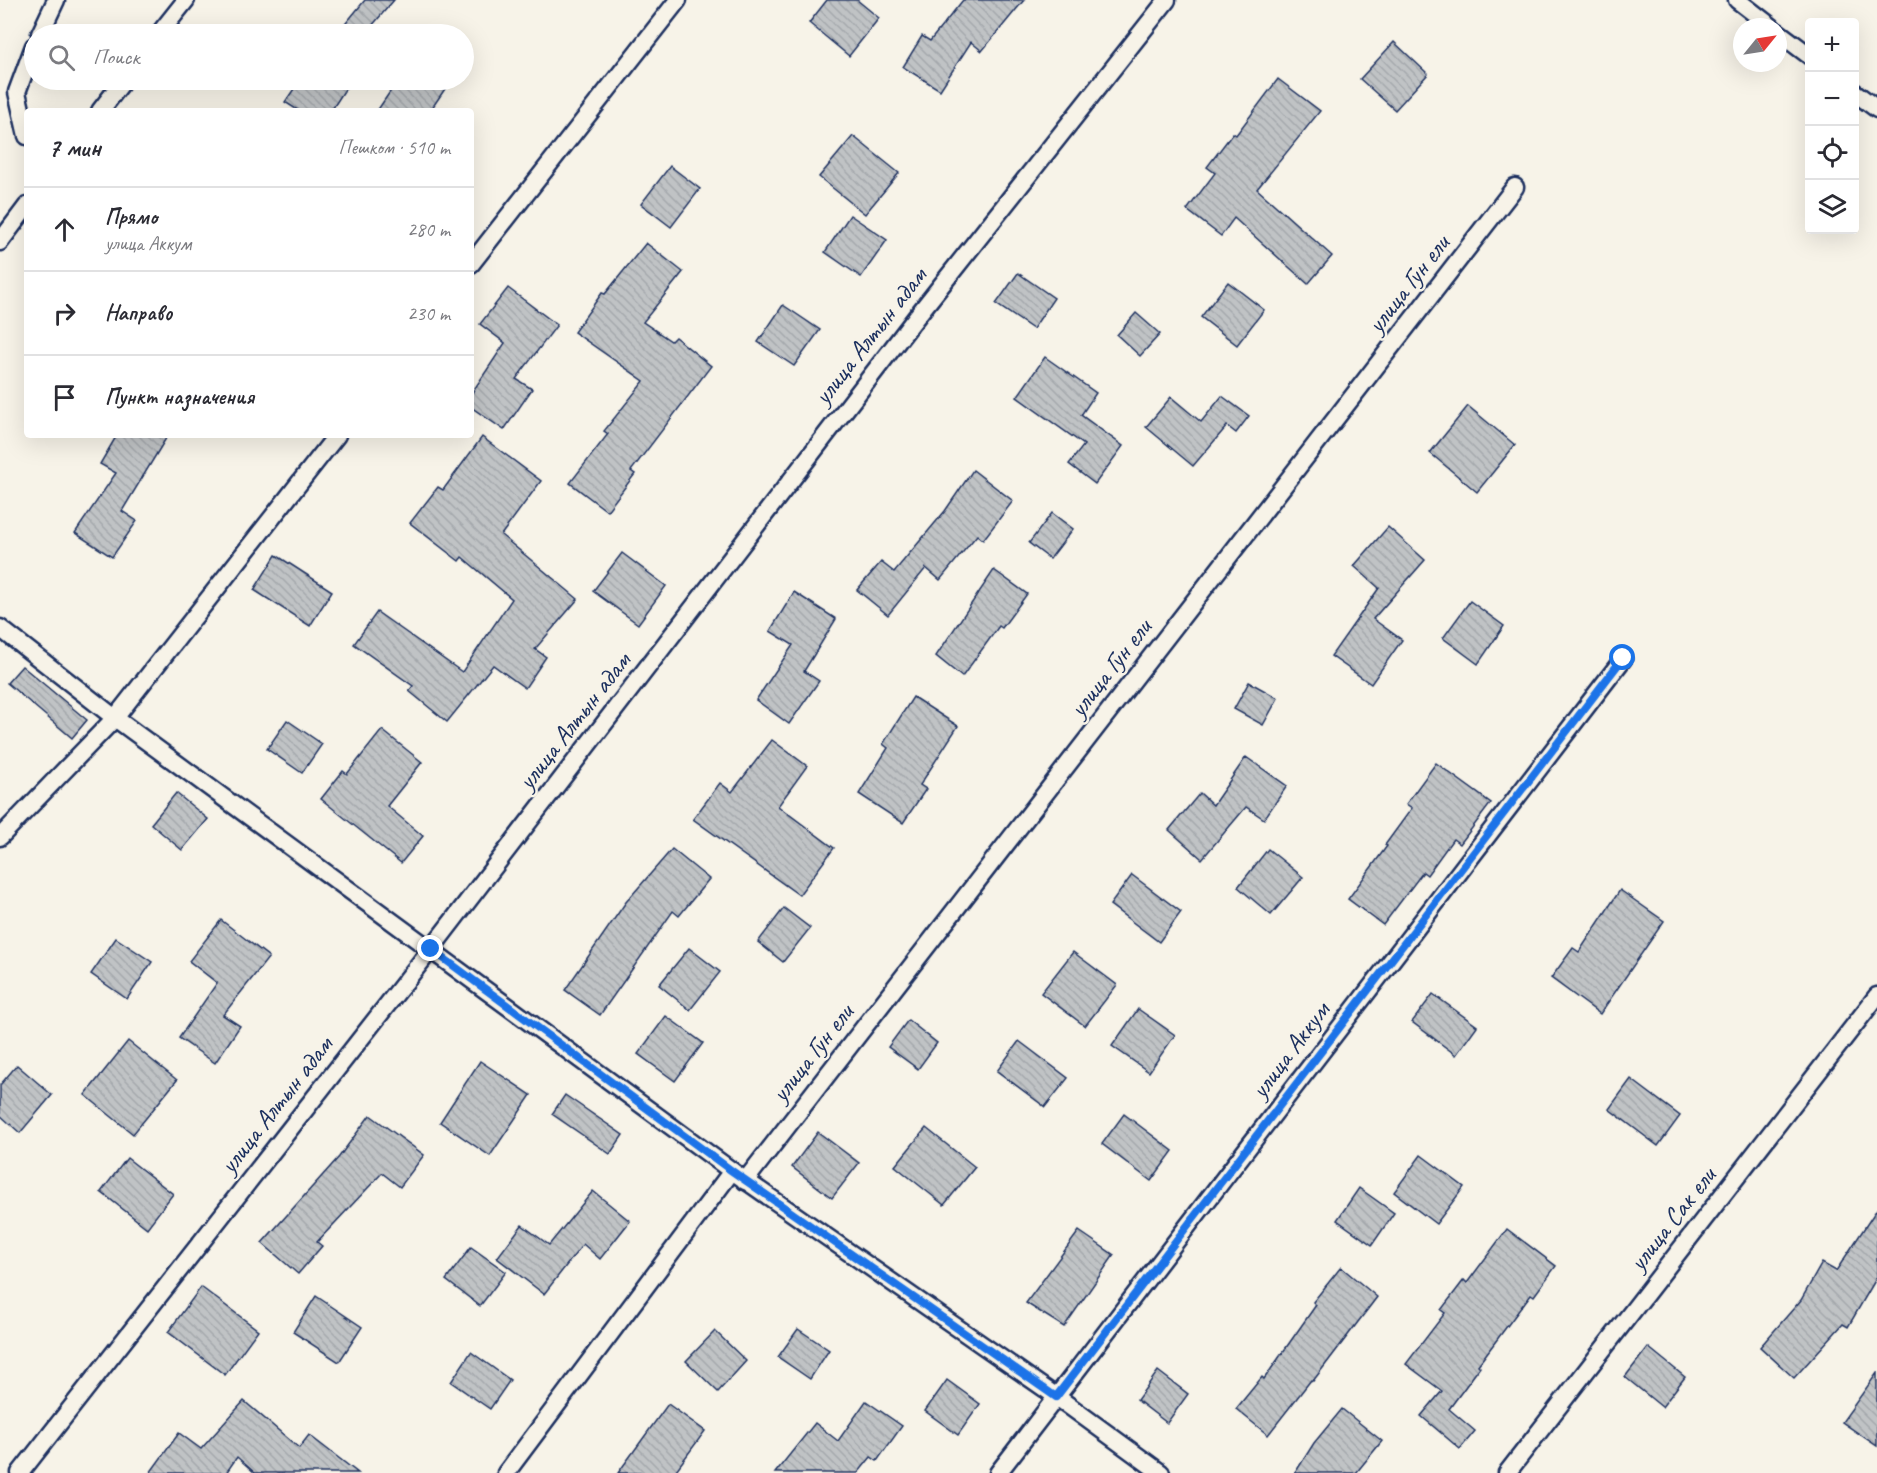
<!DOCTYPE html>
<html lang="ru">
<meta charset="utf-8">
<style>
:root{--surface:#fff;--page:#f7f7f7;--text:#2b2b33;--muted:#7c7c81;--line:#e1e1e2}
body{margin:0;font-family:Caveat,sans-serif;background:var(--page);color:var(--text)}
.controls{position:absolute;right:18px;top:18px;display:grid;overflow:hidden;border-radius:6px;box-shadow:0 6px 24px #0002}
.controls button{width:54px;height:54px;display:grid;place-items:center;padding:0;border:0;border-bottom:2px solid var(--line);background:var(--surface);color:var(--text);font:30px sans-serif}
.compass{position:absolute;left:1733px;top:18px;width:54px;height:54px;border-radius:50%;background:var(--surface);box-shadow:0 6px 24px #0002;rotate:60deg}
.stop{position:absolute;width:18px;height:18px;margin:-14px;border:4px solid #1a73e8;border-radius:50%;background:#fff}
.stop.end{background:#1a73e8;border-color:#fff;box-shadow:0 2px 6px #0008}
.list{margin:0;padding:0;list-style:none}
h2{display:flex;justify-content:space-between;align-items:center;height:78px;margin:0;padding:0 24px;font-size:26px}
h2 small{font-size:20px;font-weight:400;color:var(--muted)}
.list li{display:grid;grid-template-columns:39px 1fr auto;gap:18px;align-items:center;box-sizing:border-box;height:84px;padding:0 24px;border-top:2px solid var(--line)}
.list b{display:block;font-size:22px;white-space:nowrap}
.list p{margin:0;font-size:20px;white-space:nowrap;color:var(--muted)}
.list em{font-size:20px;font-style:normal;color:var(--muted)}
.icon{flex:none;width:33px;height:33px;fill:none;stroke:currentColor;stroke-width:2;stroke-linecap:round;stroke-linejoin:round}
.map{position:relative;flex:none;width:1877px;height:1473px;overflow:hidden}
.search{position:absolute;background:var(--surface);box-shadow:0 6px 24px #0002;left:24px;top:24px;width:450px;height:66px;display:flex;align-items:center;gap:15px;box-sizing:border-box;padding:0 21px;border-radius:33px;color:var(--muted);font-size:22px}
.panel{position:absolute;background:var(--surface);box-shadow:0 6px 24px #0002;left:24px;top:108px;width:450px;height:330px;border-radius:6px}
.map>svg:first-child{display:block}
.building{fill:url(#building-back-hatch);stroke:#1b2f5e;stroke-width:1.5}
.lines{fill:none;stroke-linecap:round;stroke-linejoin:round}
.street-casing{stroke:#1b2f5e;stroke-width:21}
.street{stroke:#f7f3e8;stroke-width:16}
.route{stroke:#1a73e8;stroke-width:8}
.labels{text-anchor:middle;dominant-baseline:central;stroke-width:5;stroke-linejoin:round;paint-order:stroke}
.street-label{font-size:26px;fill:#1b2f5e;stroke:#f7f3e8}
</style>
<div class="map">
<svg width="1877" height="1473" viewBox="0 0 1877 1473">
<defs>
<pattern id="building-back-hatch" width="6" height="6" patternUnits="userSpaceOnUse" patternTransform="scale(1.5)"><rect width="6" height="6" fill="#c0c3c5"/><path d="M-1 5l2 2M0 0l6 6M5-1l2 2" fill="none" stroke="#a4a8ac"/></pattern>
</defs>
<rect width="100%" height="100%" fill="#f7f3e8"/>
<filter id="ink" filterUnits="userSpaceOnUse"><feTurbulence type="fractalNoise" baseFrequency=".0167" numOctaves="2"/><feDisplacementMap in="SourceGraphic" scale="12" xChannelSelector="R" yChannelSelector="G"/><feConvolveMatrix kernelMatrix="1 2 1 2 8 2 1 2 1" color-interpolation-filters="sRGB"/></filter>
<g filter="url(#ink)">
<g class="building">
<path d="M 365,0 L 394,0 L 365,34 L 337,34 Z"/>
<path d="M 827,0 L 857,0 L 879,18 L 849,56 L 809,23 Z"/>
<path d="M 963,0 L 1024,0 L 982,51 L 971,42 L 940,90 L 903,67 L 922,36 L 930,41 Z"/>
<path d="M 1394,42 L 1428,74 L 1395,110 L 1360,79 Z"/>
<path d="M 1278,79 L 1320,111 L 1257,189 L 1332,256 L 1308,284 L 1234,218 L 1221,236 L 1187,210 L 1215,173 L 1207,167 L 1233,133 L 1236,135 Z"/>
<path d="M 300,80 L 351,80 L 331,111 L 299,111 L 285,102 Z"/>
<path d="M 398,80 L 451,80 L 430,111 L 377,111 Z"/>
<path d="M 853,136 L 899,173 L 865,214 L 819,177 Z"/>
<path d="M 670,166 L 700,189 L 671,227 L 641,204 Z"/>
<path d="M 850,215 L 887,240 L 861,277 L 825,252 Z"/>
<path d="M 646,243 L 683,272 L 643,322 L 671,341 L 675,337 L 711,366 L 631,471 L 635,474 L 607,511 L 570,483 L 608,434 L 604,431 L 644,381 L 574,332 L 602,293 L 605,294 Z"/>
<path d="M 1018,273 L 1054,298 L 1033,329 L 996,304 Z"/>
<path d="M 1228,282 L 1264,310 L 1237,345 L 1201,317 Z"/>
<path d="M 508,288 L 557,325 L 516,379 L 532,389 L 504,430 L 471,407 L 471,394 L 505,343 L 480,324 Z"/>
<path d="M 783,305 L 820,330 L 794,366 L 758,342 Z"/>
<path d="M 1136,313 L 1160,334 L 1140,356 L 1117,335 Z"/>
<path d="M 1045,357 L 1096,393 L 1081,415 L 1123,446 L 1095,484 L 1069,464 L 1084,445 L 1017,397 Z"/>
<path d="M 1222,396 L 1249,416 L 1236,433 L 1227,426 L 1193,466 L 1146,427 L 1171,397 L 1201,422 Z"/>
<path d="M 1468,406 L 1515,445 L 1477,492 L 1430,453 Z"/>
<path d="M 117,435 L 168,435 L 122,511 L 137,521 L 112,557 L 75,533 L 116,473 L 100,464 Z"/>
<path d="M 482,437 L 541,481 L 501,535 L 578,599 L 535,649 L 546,657 L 525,688 L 493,665 L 447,722 L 409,691 L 413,686 L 354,644 L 377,612 L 462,672 L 512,599 L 462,557 L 459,561 L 410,523 L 438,487 L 443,490 Z"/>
<path d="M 973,470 L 1013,501 L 983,540 L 977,535 L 940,580 L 926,568 L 888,615 L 857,590 L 881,562 L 894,572 L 945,511 Z"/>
<path d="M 1052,513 L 1073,529 L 1050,559 L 1029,543 Z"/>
<path d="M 1388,527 L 1425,560 L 1373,619 L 1402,640 L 1371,684 L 1331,656 L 1379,588 L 1354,566 Z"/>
<path d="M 622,553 L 666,586 L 638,624 L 593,591 Z"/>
<path d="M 276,555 L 332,591 L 310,626 L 254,590 Z"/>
<path d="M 994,570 L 1027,594 L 1002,628 L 999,626 L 962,677 L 936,656 Z"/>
<path d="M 794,592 L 836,619 L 804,671 L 819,681 L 789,724 L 756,700 L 793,645 L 770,631 Z"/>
<path d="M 1470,601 L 1504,626 L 1478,664 L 1443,638 Z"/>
<path d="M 22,666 L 87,720 L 72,738 L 7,683 Z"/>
<path d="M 1249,682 L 1278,698 L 1263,725 L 1234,709 Z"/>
<path d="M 913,697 L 958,726 L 920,785 L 926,789 L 903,823 L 859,794 L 888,748 L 883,744 Z"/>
<path d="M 287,720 L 322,744 L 302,773 L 267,749 Z"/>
<path d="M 382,730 L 422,762 L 387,806 L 423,836 L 401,863 L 321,799 L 343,771 L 347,774 Z"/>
<path d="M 772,740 L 807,766 L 778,806 L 834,848 L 799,895 L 693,819 L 720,783 L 732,792 Z"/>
<path d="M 1246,757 L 1287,786 L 1264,819 L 1246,807 L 1202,859 L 1169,830 L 1200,793 L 1213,805 Z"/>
<path d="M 1436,763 L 1491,803 L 1460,844 L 1453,839 L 1427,875 L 1423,872 L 1383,925 L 1348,899 L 1387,846 L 1385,845 L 1412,808 L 1406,804 Z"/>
<path d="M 176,793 L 208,819 L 182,850 L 151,824 Z"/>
<path d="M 672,849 L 709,879 L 679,916 L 673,911 L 600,1015 L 565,990 L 626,902 Z"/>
<path d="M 1268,849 L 1303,877 L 1271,915 L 1238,887 Z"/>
<path d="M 1132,875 L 1181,912 L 1159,942 L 1110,905 Z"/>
<path d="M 1620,890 L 1664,921 L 1600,1014 L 1551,978 L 1573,948 L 1579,952 Z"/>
<path d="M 784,908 L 810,928 L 783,962 L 758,942 Z"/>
<path d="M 221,920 L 269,957 L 223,1015 L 240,1026 L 215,1063 L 179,1038 L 217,983 L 189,961 Z"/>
<path d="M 116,938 L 152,962 L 127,999 L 91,974 Z"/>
<path d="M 689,948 L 720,972 L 690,1010 L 659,985 Z"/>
<path d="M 1073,952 L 1117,985 L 1085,1026 L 1041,993 Z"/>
<path d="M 1433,994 L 1477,1026 L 1456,1055 L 1412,1022 Z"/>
<path d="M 1138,1009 L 1175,1035 L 1149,1072 L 1112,1046 Z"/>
<path d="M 666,1016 L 703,1043 L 675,1081 L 638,1054 Z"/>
<path d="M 908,1020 L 937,1043 L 918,1069 L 888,1047 Z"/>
<path d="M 128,1041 L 177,1080 L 133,1134 L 85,1095 Z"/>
<path d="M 1019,1041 L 1068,1078 L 1045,1107 L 997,1071 Z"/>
<path d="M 480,1061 L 531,1095 L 490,1156 L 440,1122 Z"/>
<path d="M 17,1065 L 52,1095 L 20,1133 L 0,1115 L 0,1085 Z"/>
<path d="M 1631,1079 L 1680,1116 L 1658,1146 L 1609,1109 Z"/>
<path d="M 565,1095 L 623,1135 L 610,1154 L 552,1114 Z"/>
<path d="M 1124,1114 L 1173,1151 L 1151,1181 L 1102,1144 Z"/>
<path d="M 370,1115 L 424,1155 L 400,1187 L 382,1173 L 317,1242 L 322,1246 L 298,1274 L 262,1243 L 339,1157 Z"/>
<path d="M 926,1128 L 975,1167 L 944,1205 L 895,1166 Z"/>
<path d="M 818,1132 L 859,1163 L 832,1198 L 792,1167 Z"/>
<path d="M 1421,1155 L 1464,1187 L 1436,1224 L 1394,1192 Z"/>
<path d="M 127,1158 L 173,1194 L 147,1228 L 101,1192 Z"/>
<path d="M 1359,1188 L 1394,1213 L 1372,1245 L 1337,1220 Z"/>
<path d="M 593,1191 L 630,1221 L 600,1259 L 583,1244 L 544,1294 L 497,1258 L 522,1225 L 549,1245 Z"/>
<path d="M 1877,1209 L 1877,1277 L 1848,1327 L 1843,1324 L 1794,1378 L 1760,1347 L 1801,1300 L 1822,1263 L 1836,1271 Z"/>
<path d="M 1507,1229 L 1556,1266 L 1534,1296 L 1531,1294 L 1478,1365 L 1480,1367 L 1449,1409 L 1475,1431 L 1460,1449 L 1421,1416 L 1442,1391 L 1406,1364 L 1445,1313 L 1441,1310 L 1464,1280 L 1467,1283 Z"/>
<path d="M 1079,1231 L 1114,1255 L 1064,1327 L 1026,1303 Z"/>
<path d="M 471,1247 L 506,1272 L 480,1306 L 446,1280 Z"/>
<path d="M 1341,1267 L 1377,1297 L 1313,1381 L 1311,1380 L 1268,1435 L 1236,1409 L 1262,1377 L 1264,1379 L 1316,1305 L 1313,1302 Z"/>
<path d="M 201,1287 L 258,1330 L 225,1375 L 168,1332 Z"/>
<path d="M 316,1296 L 362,1327 L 339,1362 L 293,1332 Z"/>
<path d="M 798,1329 L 829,1350 L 810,1379 L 778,1357 Z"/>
<path d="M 715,1331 L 746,1361 L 718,1392 L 686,1361 Z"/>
<path d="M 1648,1347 L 1685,1377 L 1662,1407 L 1625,1377 Z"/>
<path d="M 471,1352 L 510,1380 L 490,1409 L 451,1382 Z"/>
<path d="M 1158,1371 L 1188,1394 L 1167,1423 L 1137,1400 Z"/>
<path d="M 1877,1373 L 1877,1446 L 1842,1422 Z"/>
<path d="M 947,1380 L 980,1404 L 958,1435 L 925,1411 Z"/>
<path d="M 244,1401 L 299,1448 L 309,1435 L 358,1473 L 255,1473 L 237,1457 L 226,1473 L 150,1473 L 179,1433 L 201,1449 Z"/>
<path d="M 866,1401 L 902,1426 L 877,1461 L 871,1457 L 858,1473 L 775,1473 L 815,1423 L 838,1441 Z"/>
<path d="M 668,1404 L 705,1431 L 674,1473 L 618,1473 Z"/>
<path d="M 1342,1409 L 1382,1441 L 1356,1473 L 1295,1473 L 1314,1443 Z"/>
</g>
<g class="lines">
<g class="street-casing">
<g id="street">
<path d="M 1737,0 L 1772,27"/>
<path d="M 1778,32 L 1810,56"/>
<path d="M 40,34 L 56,0"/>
<path d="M 159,34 L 186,0"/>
<path d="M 1854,92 L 1877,109"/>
<path d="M 100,111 L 124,80"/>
<path d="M 27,136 L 17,92 L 34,46"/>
<path d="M 0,242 L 27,206"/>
<path d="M 471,264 L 678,0"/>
<path d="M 0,628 L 115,718 L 732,1171 L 1057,1397 L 1161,1473"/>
<path d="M 0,837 L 115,718 L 337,435"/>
<path d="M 745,1181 L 1515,187"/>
<path d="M 20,1473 L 431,949 L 921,311 L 1167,0"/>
<path d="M 506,1473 L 732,1171"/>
<path d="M 998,1473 L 1623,659"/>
<path d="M 1507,1473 L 1877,996"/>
</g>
</g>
<use href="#street" class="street"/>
</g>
</g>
<g class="lines" filter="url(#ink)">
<path class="route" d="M 431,949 L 732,1171 L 1056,1397 L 1623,658"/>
</g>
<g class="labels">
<g class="street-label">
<text transform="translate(1408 284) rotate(-52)">улица Гун ели</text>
<text transform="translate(870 336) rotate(-52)">улица Алтын адам</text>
<text transform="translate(1110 668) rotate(-52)">улица Гун ели</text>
<text transform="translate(574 721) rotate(-52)">улица Алтын адам</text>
<text transform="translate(1290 1050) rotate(-53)">улица Аккум</text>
<text transform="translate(812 1053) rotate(-52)">улица Гун ели</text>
<text transform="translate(276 1105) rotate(-52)">улица Алтын адам</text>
<text transform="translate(1672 1219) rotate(-52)">улица Сак ели</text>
</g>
</g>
</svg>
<div class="controls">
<button>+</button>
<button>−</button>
<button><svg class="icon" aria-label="locate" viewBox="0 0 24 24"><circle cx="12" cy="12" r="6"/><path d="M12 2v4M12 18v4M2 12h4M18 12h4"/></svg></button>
<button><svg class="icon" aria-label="layers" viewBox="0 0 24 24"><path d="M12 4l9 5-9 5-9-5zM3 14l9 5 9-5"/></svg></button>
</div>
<svg class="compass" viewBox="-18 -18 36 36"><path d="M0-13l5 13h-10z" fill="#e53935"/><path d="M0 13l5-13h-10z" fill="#7c7c81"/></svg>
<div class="stop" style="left:1623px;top:658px"></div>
<div class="stop end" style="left:431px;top:949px"></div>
<div class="search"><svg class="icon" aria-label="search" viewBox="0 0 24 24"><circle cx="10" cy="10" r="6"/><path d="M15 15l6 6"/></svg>Поиск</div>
<section class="panel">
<h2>7 мин<small>Пешком · 510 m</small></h2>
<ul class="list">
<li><svg class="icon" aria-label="ahead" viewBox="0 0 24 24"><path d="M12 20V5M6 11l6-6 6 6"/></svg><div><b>Прямо</b><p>улица Аккум</p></div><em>280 m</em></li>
<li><svg class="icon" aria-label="right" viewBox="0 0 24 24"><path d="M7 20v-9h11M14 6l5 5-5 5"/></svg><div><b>Направо</b></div><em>230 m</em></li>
<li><svg class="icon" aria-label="arrive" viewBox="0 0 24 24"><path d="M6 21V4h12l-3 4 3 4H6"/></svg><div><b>Пункт назначения</b></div></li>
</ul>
</section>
</div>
